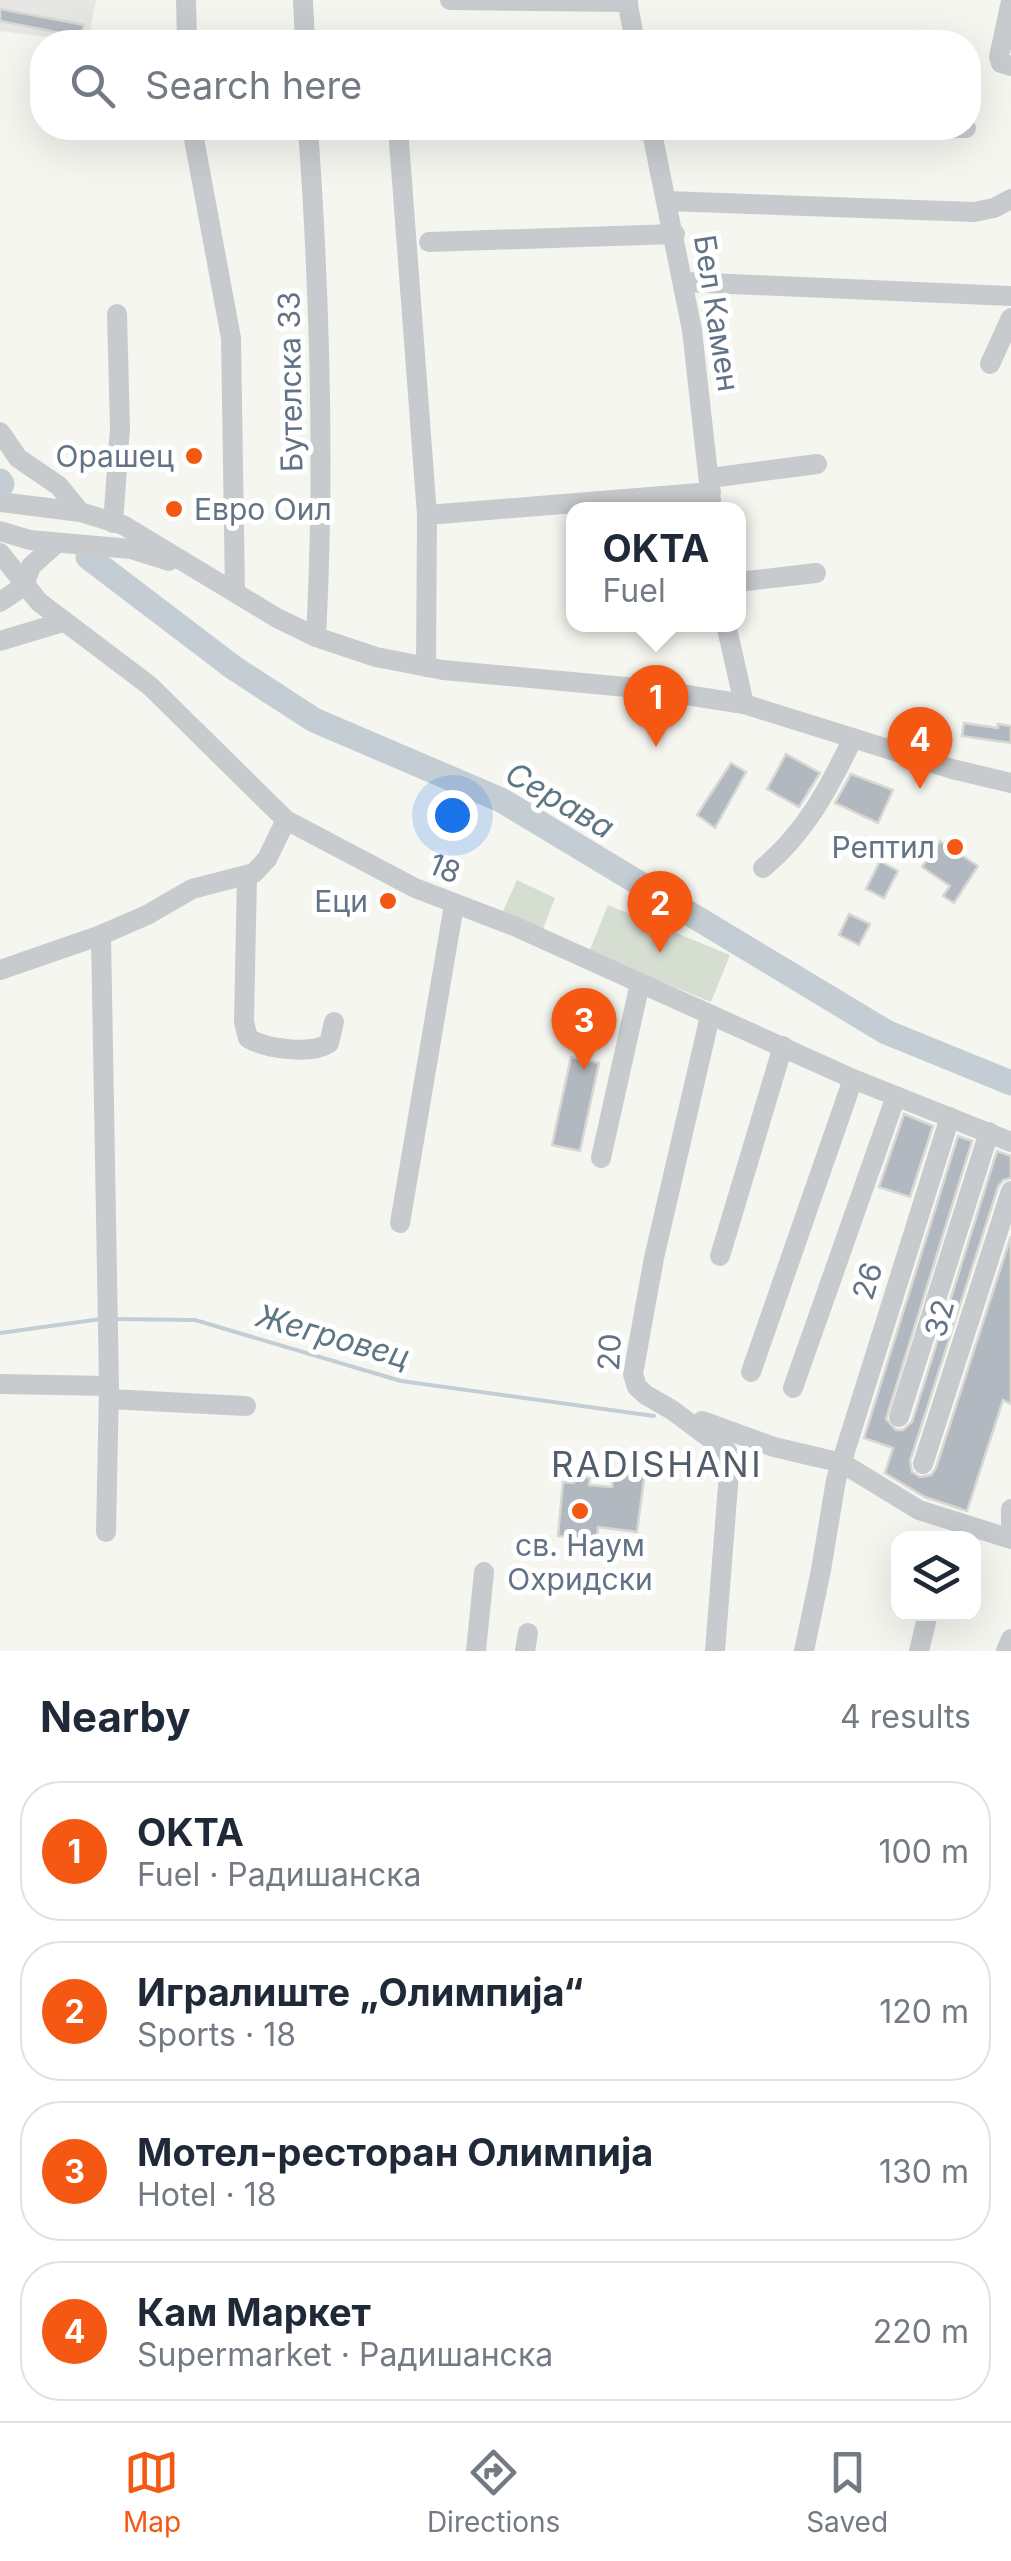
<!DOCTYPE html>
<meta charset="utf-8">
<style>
:root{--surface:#fff;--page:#f6f6f7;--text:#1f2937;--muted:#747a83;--line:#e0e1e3;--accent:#f45813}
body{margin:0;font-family:Inter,sans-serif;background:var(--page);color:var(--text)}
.controls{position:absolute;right:30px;bottom:30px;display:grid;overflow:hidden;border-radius:20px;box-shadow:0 10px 40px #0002}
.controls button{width:90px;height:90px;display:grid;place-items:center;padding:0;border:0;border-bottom:2px solid var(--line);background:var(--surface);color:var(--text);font:50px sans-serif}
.you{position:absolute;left:452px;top:815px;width:35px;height:35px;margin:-25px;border:8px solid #fff;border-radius:50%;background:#1a73e8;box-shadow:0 0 0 15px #1a73e833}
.badge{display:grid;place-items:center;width:65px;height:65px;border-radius:50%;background:var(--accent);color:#fff;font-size:32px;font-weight:700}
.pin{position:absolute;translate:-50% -82px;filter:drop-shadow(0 2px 5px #0008)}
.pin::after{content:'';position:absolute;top:52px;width:35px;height:30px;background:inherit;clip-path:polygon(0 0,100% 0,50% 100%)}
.popup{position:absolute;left:566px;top:502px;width:180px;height:130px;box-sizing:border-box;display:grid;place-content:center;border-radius:20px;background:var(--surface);filter:drop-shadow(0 2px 8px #0005);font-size:32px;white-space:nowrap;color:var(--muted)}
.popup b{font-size:38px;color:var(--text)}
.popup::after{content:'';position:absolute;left:50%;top:100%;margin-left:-20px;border:20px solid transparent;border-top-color:var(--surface)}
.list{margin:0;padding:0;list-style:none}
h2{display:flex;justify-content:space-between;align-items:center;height:130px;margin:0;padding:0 40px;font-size:42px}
h2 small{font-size:32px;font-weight:400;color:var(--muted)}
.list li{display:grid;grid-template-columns:65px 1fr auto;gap:30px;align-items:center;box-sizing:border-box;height:140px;margin:0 20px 20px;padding:0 20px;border:2px solid var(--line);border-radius:40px}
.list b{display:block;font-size:38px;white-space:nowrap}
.list p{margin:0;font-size:32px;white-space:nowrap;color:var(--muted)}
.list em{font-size:32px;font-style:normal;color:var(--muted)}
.icon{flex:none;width:55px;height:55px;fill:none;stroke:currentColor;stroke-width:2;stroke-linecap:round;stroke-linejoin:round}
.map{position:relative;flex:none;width:1011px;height:1651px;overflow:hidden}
.search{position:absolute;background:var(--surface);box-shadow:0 10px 40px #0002;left:30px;right:30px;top:30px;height:110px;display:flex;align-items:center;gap:25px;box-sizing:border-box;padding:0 35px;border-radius:40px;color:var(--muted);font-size:38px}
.sheet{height:770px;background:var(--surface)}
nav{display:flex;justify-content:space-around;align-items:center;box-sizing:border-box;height:140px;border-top:2px solid var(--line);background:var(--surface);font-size:28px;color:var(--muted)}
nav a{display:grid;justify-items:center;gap:5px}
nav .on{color:var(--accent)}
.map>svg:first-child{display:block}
.built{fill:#e6e7e5}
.green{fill:#d6ded2}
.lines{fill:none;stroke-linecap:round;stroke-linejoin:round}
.stream{stroke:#c4cdd3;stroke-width:4}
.river{stroke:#c4cdd3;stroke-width:25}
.building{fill:#b2b8bf;stroke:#d7d7d4;stroke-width:2.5}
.minor{stroke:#c8cbce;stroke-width:20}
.poi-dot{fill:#f45813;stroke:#fff;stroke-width:4}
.labels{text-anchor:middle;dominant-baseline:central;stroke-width:10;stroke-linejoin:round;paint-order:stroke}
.street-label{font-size:30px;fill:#627386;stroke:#fff}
.poi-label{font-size:30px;fill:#627386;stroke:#fff;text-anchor:end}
.water-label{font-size:32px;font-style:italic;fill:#5d7683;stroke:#fff}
.quarter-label{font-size:35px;letter-spacing:2.5px;fill:#505d6a;stroke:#fff}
</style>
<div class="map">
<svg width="1011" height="1651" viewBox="0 0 1011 1651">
<rect width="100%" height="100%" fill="#f6f6f1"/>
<path class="built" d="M 0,0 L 96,0 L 88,42 L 0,31 Z"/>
<g class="green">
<path d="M 517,880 L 555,898 L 543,929 L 503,911 Z"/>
<path d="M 608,905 L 730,955 L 711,1002 L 589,952 Z"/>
</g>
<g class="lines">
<g class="stream">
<path d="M 115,1319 L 195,1320 L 401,1381 L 654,1416"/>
<path d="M 0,1333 L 101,1319"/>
</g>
<g class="river">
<path d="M 0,481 L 2,484"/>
<path d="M 88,557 L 234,668 L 314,720 L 501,800 L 886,1032 L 1011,1083"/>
</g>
</g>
<g class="building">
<path d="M 0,9 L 84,25 L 81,37 L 0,21 Z"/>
<path d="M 964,723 L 998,728 L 998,724 L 1011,726 L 1011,743 L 962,736 Z"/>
<path d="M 786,754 L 820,773 L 799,807 L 767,789 Z"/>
<path d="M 731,763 L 746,772 L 715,828 L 697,815 Z"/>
<path d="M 851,774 L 893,790 L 878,823 L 835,803 Z"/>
<path d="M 940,841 L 978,866 L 954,903 L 943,896 L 950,886 L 922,867 Z"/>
<path d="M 880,861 L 898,871 L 884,898 L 866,889 Z"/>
<path d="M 849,914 L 870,924 L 859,945 L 839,935 Z"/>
<path d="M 571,1057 L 599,1063 L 580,1151 L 552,1145 Z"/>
<path d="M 904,1114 L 933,1126 L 910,1197 L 879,1187 Z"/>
<path d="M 958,1136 L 972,1141 L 886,1419 L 896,1430 L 903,1430 L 912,1422 L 997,1151 L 1011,1156 L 1011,1178 L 1003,1180 L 998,1187 L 910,1461 L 912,1472 L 920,1477 L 931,1475 L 936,1468 L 1011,1236 L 1011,1404 L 1003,1400 L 967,1511 L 925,1497 L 885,1473 L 893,1448 L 864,1438 Z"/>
<path d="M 623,1460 L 646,1464 L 637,1532 L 598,1527 L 597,1540 L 558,1536 L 563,1482 L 574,1483 L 575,1477 L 583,1477 L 590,1478 L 589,1485 L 612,1487 L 613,1479 L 620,1480 Z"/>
</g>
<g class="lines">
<g class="minor">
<path d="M 186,0 L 187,42"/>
<path d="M 303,0 L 305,42"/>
<path d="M 450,0 L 628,2"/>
<path d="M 627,0 L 635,42"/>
<path d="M 1011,1 L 999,57 L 1001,63 L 1011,66"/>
<path d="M 192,128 L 231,338 L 235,592"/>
<path d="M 308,128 C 320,297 325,467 316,637"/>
<path d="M 398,128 L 427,515 L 426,667"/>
<path d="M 651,128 L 692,330 L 712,510"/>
<path d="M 652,129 L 966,128"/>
<path d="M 667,201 L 974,212 L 994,208 L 1011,199"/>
<path d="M 429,242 L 675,234"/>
<path d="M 684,282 L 1011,296"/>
<path d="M 990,364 L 1011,318"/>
<path d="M 0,432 L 18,458 L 59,486 L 80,512"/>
<path d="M 710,478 L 817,464"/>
<path d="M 0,502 L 80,512 L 123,525 L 277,618 L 316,637 L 376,657 L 443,670 L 648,689 L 744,704 L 952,769 L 1011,783"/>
<path d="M 427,515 L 711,492"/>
<path d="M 113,523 L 120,428 L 117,314"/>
<path d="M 0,531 L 30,540 L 131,549 L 169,561"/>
<path d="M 0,553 L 39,602 L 150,686 L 286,820 L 415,888 L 514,926 L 853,1079 L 1011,1142"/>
<path d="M 738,582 L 816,573"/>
<path d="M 0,602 L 24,586 L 31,566 L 57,543"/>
<path d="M 726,624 L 744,704"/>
<path d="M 0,641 L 63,622"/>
<path d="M 763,868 C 806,832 829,788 853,738"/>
<path d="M 247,875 L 244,1022 L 248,1038 C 265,1049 312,1055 329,1043 L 334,1022"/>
<path d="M 101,935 L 109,1386 L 106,1532"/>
<path d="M 0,970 L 101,935 L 147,915 L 192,889 L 254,873 L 267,859 L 286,820"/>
<path d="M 710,1016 L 654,1258 L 633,1374 L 637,1387 L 646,1395 L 672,1410 L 727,1451 L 730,1460 L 715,1651"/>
<path d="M 601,1158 L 640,983"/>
<path d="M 400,1223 L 454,905"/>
<path d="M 720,1256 L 783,1046"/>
<path d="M 751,1372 L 853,1079"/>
<path d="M 0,1384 L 109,1386"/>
<path d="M 793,1388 L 896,1096"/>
<path d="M 109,1399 L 246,1406"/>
<path d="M 899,1417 L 989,1132"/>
<path d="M 702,1421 L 774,1447 L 842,1463 L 919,1510 L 1011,1539"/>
<path d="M 923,1464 L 1011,1191"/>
<path d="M 1011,1509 L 1011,1523"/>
<path d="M 476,1651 L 484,1572"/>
<path d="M 525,1651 L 528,1633"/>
<path d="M 804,1651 L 821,1570 L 836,1480 L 950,1117"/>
<path d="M 919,1651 L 928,1614"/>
<path d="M 1006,1651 L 1011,1639"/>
</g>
</g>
<g class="poi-dot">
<circle cx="194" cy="456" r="10"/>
<circle cx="174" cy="509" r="10"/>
<circle cx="955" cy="847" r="10"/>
<circle cx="388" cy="901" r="10"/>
<circle cx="580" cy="1511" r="10"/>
</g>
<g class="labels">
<g class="street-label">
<text transform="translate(717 313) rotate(81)">Бел Камен</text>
<text transform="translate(290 382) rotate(-91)">Бутелска 33</text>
<text transform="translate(445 868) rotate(23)">18</text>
<text transform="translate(867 1281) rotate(-73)">26</text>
<text transform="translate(939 1318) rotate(-75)">32</text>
<text transform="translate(609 1352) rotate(-87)">20</text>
</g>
<g class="poi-label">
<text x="174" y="456">Орашец</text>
<text x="194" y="509" text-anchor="start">Евро Оил</text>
<text x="935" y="847">Рептил</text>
<text x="368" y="901">Еци</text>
<text x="580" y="1545" text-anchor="middle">св. Наум<tspan x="580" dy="34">Охридски</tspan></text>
</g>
<g class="water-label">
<text transform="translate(560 800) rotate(30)">Серава</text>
<text transform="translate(333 1336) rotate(16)">Жегровец</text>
</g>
<g class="quarter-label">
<text x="657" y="1464">RADISHANI</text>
</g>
</g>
</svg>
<div class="controls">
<button><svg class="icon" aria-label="layers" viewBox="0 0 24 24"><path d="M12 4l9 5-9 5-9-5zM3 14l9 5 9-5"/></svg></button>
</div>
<div class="you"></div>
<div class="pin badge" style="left:656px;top:747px">1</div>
<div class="popup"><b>OKTA</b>Fuel</div>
<div class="pin badge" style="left:660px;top:953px">2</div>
<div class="pin badge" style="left:584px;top:1070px">3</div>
<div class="pin badge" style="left:920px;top:789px">4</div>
<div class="search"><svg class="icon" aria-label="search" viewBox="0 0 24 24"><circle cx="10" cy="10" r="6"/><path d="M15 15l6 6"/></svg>Search here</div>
</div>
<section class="sheet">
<h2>Nearby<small>4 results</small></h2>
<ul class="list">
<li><span class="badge">1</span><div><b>OKTA</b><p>Fuel · Радишанска</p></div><em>100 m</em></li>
<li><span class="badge">2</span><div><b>Игралиште „Олимпија“</b><p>Sports · 18</p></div><em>120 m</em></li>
<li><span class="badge">3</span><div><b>Мотел-ресторан Олимпија</b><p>Hotel · 18</p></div><em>130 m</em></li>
<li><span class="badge">4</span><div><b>Кам Маркет</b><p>Supermarket · Радишанска</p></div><em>220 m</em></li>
</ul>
</section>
<nav>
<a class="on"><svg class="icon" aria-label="map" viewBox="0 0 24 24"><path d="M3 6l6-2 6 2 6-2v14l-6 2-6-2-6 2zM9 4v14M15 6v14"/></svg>Map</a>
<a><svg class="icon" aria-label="directions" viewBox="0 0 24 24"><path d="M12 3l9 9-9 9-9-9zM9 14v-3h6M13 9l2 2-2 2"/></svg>Directions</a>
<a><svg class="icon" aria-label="saved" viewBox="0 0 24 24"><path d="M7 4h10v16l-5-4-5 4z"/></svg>Saved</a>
</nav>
